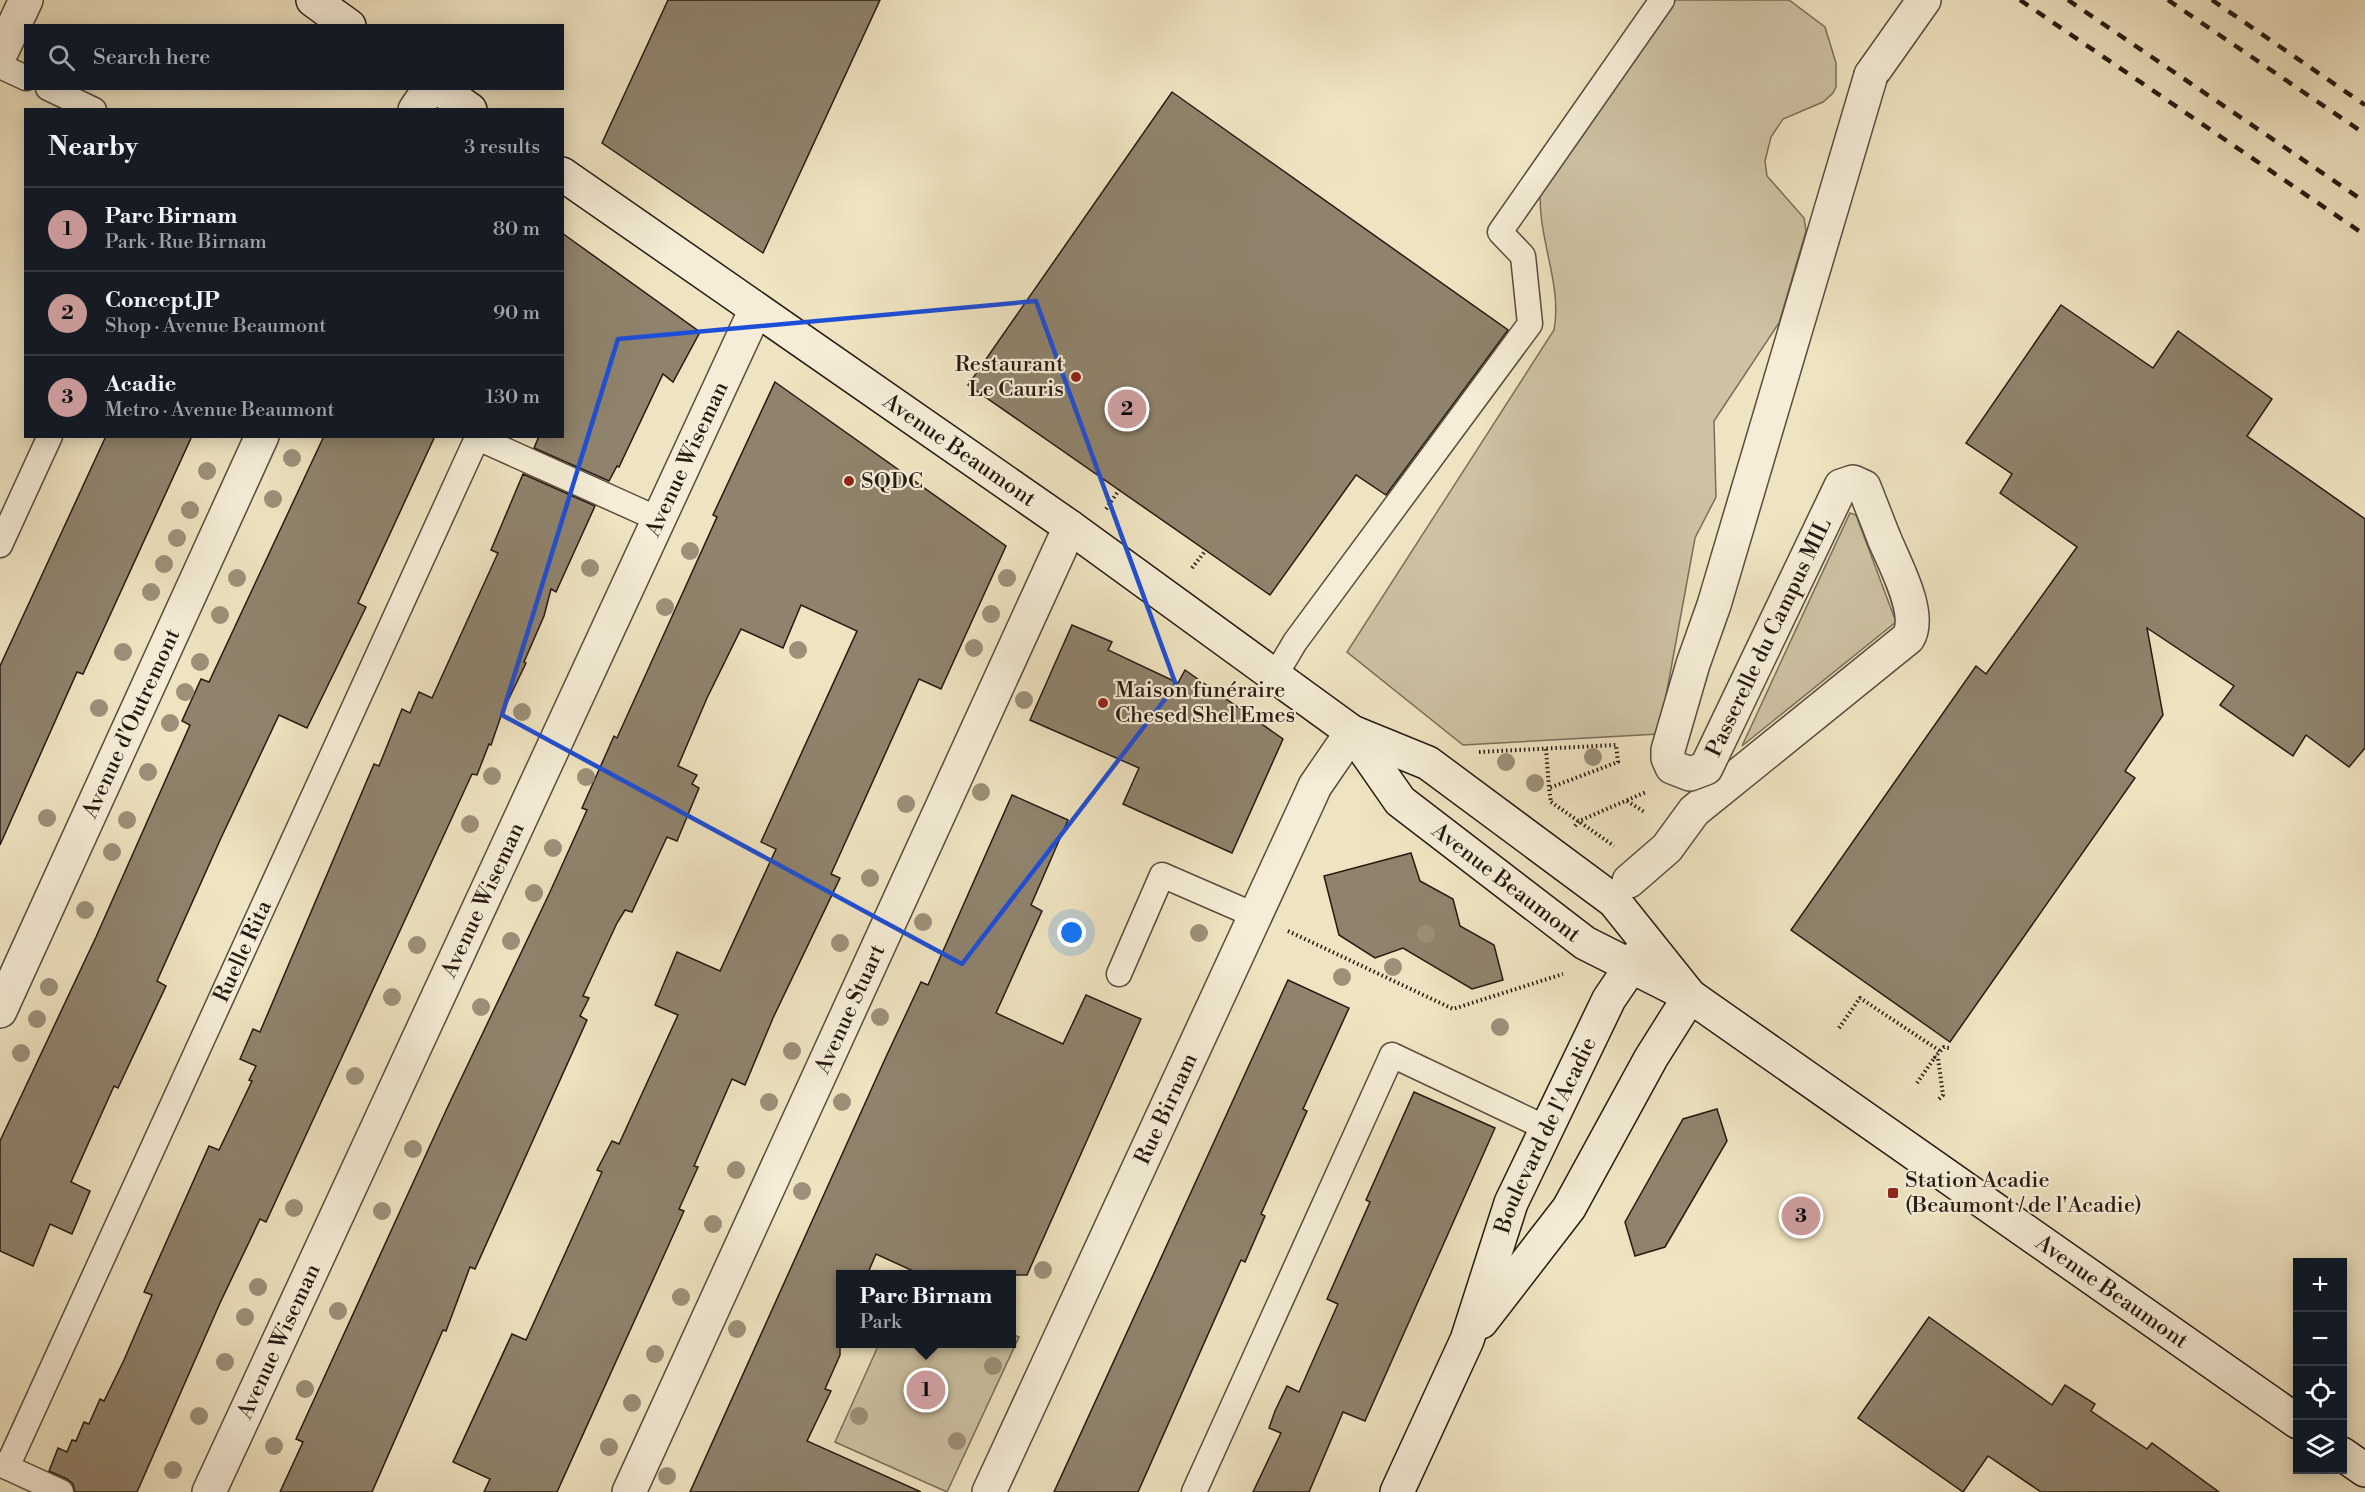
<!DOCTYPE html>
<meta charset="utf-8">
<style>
:root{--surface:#171b24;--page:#20242c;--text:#f1f3f6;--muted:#9ea1a6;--line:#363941;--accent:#c59692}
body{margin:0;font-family:"Libre Bodoni",serif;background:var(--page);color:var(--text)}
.controls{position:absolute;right:18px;bottom:18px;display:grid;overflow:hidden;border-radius:0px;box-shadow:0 3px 15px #0003}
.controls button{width:54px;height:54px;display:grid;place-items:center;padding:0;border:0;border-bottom:2px solid var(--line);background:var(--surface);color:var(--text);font:30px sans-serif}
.you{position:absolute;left:1072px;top:933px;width:21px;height:21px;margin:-15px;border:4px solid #fff;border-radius:50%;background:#1a73e8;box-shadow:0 0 0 9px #1a73e833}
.badge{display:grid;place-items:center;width:39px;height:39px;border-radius:50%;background:var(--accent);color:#111;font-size:20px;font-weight:700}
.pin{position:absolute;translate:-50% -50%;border:3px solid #fff;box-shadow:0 2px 6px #0006}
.popup{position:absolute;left:836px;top:1270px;width:180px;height:78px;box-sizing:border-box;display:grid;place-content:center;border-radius:0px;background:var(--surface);filter:drop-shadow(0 2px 4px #0005);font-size:20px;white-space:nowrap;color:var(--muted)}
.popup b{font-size:22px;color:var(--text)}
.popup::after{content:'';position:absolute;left:50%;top:100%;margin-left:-12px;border:12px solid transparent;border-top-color:var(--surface)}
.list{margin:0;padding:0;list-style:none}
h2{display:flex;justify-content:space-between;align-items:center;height:78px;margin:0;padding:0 24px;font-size:26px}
h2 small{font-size:20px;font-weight:400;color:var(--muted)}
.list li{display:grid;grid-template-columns:39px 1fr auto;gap:18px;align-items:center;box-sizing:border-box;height:84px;padding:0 24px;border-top:2px solid var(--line)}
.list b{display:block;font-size:22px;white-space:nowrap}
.list p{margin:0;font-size:20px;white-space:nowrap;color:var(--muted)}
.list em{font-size:20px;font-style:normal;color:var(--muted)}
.icon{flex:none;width:33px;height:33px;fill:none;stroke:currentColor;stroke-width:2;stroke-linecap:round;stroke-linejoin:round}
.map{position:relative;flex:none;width:2365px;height:1492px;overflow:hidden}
.search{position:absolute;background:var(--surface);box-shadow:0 3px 15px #0003;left:24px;top:24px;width:540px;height:66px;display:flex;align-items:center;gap:15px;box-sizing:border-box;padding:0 21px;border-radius:0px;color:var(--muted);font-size:22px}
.panel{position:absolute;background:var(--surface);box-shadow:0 3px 15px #0003;left:24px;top:108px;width:540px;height:330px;border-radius:0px}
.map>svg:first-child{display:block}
.green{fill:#cdc2a3;stroke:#7a6e5b;stroke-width:1.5}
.building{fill:#8f836d;stroke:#261a13;stroke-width:1.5}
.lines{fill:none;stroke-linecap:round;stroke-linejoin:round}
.lane-casing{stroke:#584c3e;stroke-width:27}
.street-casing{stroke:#584c3e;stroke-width:36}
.secondary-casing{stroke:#261a13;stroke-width:36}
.path{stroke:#261a13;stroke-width:4;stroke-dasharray:1.5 3;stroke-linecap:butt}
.lane{stroke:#f5edd7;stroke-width:24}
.street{stroke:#f5edd7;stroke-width:33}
.secondary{stroke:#f5edd7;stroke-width:33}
.rail{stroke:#261a13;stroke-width:4.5;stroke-dasharray:10 10;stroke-linecap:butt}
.street-bridge-casing{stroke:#584c3e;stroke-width:36;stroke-linecap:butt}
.street-bridge{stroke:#f5edd7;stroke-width:33}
.tree{fill:#9c9079}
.marked{fill:none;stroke:#1d4ed8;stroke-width:4.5;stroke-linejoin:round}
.poi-dot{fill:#8f2418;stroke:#f5edd7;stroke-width:2}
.labels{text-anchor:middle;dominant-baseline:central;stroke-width:4.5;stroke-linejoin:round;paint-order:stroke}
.poi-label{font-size:22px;fill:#261a13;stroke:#f5edd7;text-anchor:start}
.street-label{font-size:22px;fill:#261a13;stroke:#f5edd7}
</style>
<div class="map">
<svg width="2365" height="1492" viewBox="0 0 2365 1492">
<rect width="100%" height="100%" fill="#efe4c1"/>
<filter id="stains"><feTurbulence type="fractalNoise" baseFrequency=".00333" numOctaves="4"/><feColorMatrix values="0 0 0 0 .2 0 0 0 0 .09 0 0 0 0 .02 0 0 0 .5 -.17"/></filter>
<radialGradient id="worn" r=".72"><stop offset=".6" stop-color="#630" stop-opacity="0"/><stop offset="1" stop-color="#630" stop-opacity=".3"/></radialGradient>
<g class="green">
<path d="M 1667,0 L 1789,0 L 1825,27 L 1836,63 L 1836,87 L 1833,93 L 1823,102 L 1783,119 L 1771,137 L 1765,161 L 1767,176 L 1804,218 L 1806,231 L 1779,323 L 1714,421 L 1716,497 L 1695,538 L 1659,734 L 1463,745 L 1347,652 L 1554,330 C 1563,282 1535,234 1541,185 Z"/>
<path d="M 1850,513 L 1856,515 L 1896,622 L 1742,746 Z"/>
<path d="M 1012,1334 L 1019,1337 L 947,1492 L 835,1442 L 879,1344 L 1012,1344 Z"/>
</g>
<g class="building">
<path d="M 668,0 L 880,0 L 763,253 L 602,143 Z"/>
<path d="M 1172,92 L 1508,330 L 1386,495 L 1356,475 L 1270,595 L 968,385 Z"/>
<path d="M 562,233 L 700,332 L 673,382 L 663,374 L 619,467 L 617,466 L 609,481 L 534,448 L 539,436 L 562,436 Z"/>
<path d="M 2061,305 L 2153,368 L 2178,331 L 2272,399 L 2247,436 L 2365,519 L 2365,748 L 2349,767 L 2306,735 L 2293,756 L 2220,705 L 2234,686 L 2147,628 L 2163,715 L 2125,771 L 2135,778 L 1950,1042 L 1791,930 L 1976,666 L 1986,674 L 2077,547 L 2000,493 L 2012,474 L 1966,443 Z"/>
<path d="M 775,382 L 1006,546 L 941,689 L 919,679 L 831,874 L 840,878 L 773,1018 L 745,1085 L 732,1079 L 694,1166 L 698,1167 L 679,1209 L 684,1211 L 557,1492 L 484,1492 L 490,1479 L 453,1462 L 512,1334 L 526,1340 L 602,1172 L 597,1170 L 612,1141 L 619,1144 L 678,1015 L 655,1005 L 677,952 L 720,971 L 776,849 L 761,842 L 857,631 L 801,605 L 783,648 L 741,629 L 707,698 L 678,766 L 697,775 L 692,784 L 699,788 L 677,841 L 667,837 L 632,912 L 625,910 L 617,923 L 583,996 L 589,998 L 580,1016 L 587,1020 L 475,1269 L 470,1267 L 446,1331 L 443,1330 L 372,1492 L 280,1492 L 303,1442 L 296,1439 L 449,1104 L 550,892 L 587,810 L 582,808 L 614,736 L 617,738 L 717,517 L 713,515 Z"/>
<path d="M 106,436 L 192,436 L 83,674 L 77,672 L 0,845 L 0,666 Z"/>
<path d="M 324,436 L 435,436 L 358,603 L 366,607 L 307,728 L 279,715 L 221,838 L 157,981 L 166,986 L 118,1088 L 114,1086 L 71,1182 L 90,1191 L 72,1234 L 50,1224 L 33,1266 L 0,1251 L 0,1141 L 96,937 L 190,725 L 182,721 L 201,679 L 209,682 Z"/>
<path d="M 523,474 L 595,506 L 556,592 L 551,589 L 544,616 L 524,662 L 526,663 L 502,713 L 491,745 L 489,744 L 477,775 L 472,774 L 266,1222 L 260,1219 L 220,1303 L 137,1492 L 75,1492 L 73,1484 L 67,1479 L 49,1471 L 58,1448 L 67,1452 L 72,1440 L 76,1441 L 84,1422 L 89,1424 L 100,1399 L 104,1401 L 124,1360 L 152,1295 L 144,1292 L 209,1146 L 219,1150 L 252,1081 L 249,1080 L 256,1066 L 240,1059 L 253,1029 L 260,1032 L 374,764 L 379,766 L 402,709 L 410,713 L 419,692 L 432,698 L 498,553 L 491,550 Z"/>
<path d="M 1072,625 L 1112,642 L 1108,650 L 1178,683 L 1185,670 L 1283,739 L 1232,853 L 1123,804 L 1139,768 L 1030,720 Z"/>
<path d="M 1012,795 L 1068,820 L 1031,905 L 1042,911 L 996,1013 L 1063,1044 L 1086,995 L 1141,1019 L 1027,1275 L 922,1275 L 876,1254 L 867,1275 L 840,1275 L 840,1355 L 825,1389 L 831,1391 L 807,1441 L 921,1492 L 690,1492 L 885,1059 L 921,982 L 928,985 Z"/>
<path d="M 1411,853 L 1420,881 L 1453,899 L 1460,926 L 1494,945 L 1503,980 L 1472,989 L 1403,948 L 1375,958 L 1339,935 L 1324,876 Z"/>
<path d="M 1288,980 L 1349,1008 L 1303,1109 L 1307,1111 L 1261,1214 L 1265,1216 L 1245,1262 L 1241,1260 L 1138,1492 L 1054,1492 Z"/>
<path d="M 1414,1092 L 1495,1128 L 1365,1421 L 1343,1412 L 1309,1492 L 1253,1492 L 1281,1433 L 1269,1428 L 1275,1411 L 1287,1386 L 1299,1392 L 1338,1304 L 1327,1299 L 1370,1202 L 1366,1200 Z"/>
<path d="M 1717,1109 L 1727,1141 L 1665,1247 L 1635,1256 L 1625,1222 L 1683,1119 Z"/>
<path d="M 1929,1317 L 2052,1405 L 2065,1385 L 2095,1404 L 2091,1411 L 2147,1449 L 2152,1443 L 2219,1492 L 2041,1492 L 1988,1456 L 1963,1492 L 1858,1418 Z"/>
</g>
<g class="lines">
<g class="lane-casing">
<g id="lane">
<path d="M 0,66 L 26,78"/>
<path d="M 48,88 L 94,110"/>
<path d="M 478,438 L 658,519"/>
<path d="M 0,545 L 50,436"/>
<path d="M 1275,676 L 1295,642 L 1530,324 L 1523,256 L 1500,232 L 1662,0"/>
<path d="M 1119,974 L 1162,875 L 1254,915"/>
<path d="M 0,1464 L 61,1492"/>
<path id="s1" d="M 7,1467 L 478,436"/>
<path d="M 1194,1492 L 1392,1055 L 1546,1128"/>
</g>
</g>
<g class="street-casing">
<g id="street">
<path d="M 0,55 L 26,0"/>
<path d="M 1871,75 L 1924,0"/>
<path d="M 415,110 L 430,88"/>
<path d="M 1629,881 L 1667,848 L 1694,811 L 1908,638 C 1923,614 1894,563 1884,538"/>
<path id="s2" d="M 0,1011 L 262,436"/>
<path id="s3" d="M 209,1492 L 756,309"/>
<path id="s4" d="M 629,1492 L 1070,527"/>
<path id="s5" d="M 989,1492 L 1305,808 L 1315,786 L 1352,732"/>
</g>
</g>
<g class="secondary-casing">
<g id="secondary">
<path d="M 313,0 L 349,26"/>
<path d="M 439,88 L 470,110"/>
<path id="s6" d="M 562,174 L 1070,527 L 1352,732 L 1428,763 L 1614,901 L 1690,996"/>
<path id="s7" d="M 1352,732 L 1400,801 L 1585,943 L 1690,996 L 2298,1422"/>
<path d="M 1481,1322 L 1569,1208 L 1651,1058 L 1690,996"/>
<path d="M 2342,1454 L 2365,1470"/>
<path id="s8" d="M 1397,1492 L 1467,1340 L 1511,1203 L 1609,999 L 1643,949"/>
</g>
</g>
<g class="path">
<path d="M 1106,509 L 1119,490"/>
<path d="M 1192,568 L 1206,550"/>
<path d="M 1546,749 L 1549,788"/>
<path d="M 1479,752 L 1616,745 L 1618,762 L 1549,788 L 1551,802"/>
<path d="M 1627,801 L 1646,813"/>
<path d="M 1551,802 L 1614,846"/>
<path d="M 1575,826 L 1579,821 L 1646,792"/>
<path d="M 1288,931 L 1453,1009 L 1563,974"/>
<path d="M 1839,1028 L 1860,998 L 1940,1051"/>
<path d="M 1917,1083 L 1935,1057"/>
<path d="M 1939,1099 L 1943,1095 L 1938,1058 L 1935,1057 L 1944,1047 L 1949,1048"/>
</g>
<use href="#lane" class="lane"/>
<use href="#street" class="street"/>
<use href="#secondary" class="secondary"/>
<g class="rail">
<path d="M 2020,0 L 2365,235"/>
<path d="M 2068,0 L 2365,202"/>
<path d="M 2168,0 L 2365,134"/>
<path d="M 2212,0 L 2365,105"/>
</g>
<g class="street-bridge-casing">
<g id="street-bridge">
<path id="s9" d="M 1871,75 L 1714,605 L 1693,664 L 1668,750 L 1668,758 L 1672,767 L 1690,774 L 1706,768 L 1841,486 L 1853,482 L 1864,487 L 1884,538"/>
</g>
</g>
<use href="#street-bridge" class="street-bridge"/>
</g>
<g class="tree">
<circle cx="292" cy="458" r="9"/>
<circle cx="207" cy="471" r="9"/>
<circle cx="273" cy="499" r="9"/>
<circle cx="190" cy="510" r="9"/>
<circle cx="177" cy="538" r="9"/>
<circle cx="690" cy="551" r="9"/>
<circle cx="164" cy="564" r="9"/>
<circle cx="590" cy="568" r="9"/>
<circle cx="237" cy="578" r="9"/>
<circle cx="1007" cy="578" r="9"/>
<circle cx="151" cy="592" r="9"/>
<circle cx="665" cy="607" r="9"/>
<circle cx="991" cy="614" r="9"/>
<circle cx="220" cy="615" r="9"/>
<circle cx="974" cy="648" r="9"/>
<circle cx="798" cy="650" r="9"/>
<circle cx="123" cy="652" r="9"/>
<circle cx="200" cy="662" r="9"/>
<circle cx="185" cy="692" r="9"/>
<circle cx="1024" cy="700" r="9"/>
<circle cx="99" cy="708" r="9"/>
<circle cx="522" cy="712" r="9"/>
<circle cx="170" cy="723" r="9"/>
<circle cx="1593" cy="757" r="9"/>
<circle cx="1506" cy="762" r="9"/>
<circle cx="148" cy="772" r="9"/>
<circle cx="492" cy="776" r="9"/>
<circle cx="586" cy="777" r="9"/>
<circle cx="1535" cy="783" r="9"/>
<circle cx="981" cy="792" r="9"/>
<circle cx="906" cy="804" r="9"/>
<circle cx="47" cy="818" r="9"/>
<circle cx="127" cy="820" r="9"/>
<circle cx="470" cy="824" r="9"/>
<circle cx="553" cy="848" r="9"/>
<circle cx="112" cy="852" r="9"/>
<circle cx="870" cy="878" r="9"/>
<circle cx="534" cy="893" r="9"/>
<circle cx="85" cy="910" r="9"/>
<circle cx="923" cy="922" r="9"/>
<circle cx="1199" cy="933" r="9"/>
<circle cx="1426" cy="934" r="9"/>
<circle cx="511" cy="941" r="9"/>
<circle cx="840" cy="943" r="9"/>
<circle cx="417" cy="945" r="9"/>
<circle cx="1393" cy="967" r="9"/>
<circle cx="1342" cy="977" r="9"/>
<circle cx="49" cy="987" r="9"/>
<circle cx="392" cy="997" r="9"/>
<circle cx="481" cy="1007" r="9"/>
<circle cx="880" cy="1017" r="9"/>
<circle cx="37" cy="1019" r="9"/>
<circle cx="1500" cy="1027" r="9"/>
<circle cx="792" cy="1051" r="9"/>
<circle cx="21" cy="1053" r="9"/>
<circle cx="355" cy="1076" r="9"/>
<circle cx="769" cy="1102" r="9"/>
<circle cx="842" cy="1102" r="9"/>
<circle cx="413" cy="1149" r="9"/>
<circle cx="736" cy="1170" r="9"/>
<circle cx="802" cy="1191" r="9"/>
<circle cx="294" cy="1208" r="9"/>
<circle cx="382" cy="1211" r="9"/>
<circle cx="713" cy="1224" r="9"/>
<circle cx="1043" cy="1270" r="9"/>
<circle cx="258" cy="1287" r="9"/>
<circle cx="681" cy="1297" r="9"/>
<circle cx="338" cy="1311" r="9"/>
<circle cx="245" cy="1317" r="9"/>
<circle cx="737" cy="1329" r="9"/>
<circle cx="655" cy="1354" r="9"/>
<circle cx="225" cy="1362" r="9"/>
<circle cx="993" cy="1366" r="9"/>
<circle cx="305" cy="1389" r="9"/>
<circle cx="632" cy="1403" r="9"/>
<circle cx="199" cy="1416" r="9"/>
<circle cx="859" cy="1416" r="9"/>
<circle cx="957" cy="1441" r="9"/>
<circle cx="274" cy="1446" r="9"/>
<circle cx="609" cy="1447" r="9"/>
<circle cx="173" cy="1470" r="9"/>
<circle cx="667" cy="1476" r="9"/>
</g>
<path class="marked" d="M 1036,301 L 1176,685 L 962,964 L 502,715 L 618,339 Z"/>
<g class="poi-dot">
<circle cx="1076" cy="377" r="6"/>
<circle cx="849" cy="481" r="6"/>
<circle cx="1103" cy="703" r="6"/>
<rect x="1887" y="1187" width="12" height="12" rx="3"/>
</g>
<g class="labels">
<g class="poi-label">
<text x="1064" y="364" text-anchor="end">Restaurant<tspan x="1064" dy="25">Le Cauris</tspan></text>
<text x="861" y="481">SQDC</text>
<text x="1115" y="690">Maison funéraire<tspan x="1115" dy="25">Chesed Shel Emes</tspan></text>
<text x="1905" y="1180">Station Acadie<tspan x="1905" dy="25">(Beaumont / de l'Acadie)</tspan></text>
</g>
<g class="street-label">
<text stroke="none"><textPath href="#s6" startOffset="484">Avenue Beaumont</textPath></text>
<text stroke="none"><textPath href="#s3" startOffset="1138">Avenue Wiseman</textPath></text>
<text stroke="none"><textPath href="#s9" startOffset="904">Passerelle du Campus MIL</textPath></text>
<text stroke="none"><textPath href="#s2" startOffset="316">Avenue d'Outremont</textPath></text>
<text stroke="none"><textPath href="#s7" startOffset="218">Avenue Beaumont</textPath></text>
<text stroke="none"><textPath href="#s3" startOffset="652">Avenue Wiseman</textPath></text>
<text stroke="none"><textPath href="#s1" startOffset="567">Ruelle Rita</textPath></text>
<text stroke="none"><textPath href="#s4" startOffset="531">Avenue Stuart</textPath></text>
<text stroke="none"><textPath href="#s5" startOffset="422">Rue Birnam</textPath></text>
<text stroke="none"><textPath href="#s8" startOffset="387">Boulevard de l'Acadie</textPath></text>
<text stroke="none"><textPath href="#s7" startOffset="950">Avenue Beaumont</textPath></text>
<text stroke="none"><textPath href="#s3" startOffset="166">Avenue Wiseman</textPath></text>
</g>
</g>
<rect width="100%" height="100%" filter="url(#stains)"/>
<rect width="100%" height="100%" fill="url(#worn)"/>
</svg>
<div class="controls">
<button>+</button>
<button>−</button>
<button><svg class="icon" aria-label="locate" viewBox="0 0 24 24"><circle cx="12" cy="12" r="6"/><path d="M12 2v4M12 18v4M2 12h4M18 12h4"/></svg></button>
<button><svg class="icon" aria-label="layers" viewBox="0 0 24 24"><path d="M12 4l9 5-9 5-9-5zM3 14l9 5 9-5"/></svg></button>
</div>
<div class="you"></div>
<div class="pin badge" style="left:926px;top:1390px">1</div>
<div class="popup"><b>Parc Birnam</b>Park</div>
<div class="pin badge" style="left:1127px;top:409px">2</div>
<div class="pin badge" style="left:1801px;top:1216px">3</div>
<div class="search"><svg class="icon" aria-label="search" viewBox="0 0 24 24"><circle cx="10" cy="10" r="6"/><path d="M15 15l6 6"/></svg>Search here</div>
<section class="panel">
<h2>Nearby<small>3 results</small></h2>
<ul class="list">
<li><span class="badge">1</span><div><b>Parc Birnam</b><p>Park · Rue Birnam</p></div><em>80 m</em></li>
<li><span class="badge">2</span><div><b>Concept JP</b><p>Shop · Avenue Beaumont</p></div><em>90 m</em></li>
<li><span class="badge">3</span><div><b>Acadie</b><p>Metro · Avenue Beaumont</p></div><em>130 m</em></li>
</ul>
</section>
</div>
